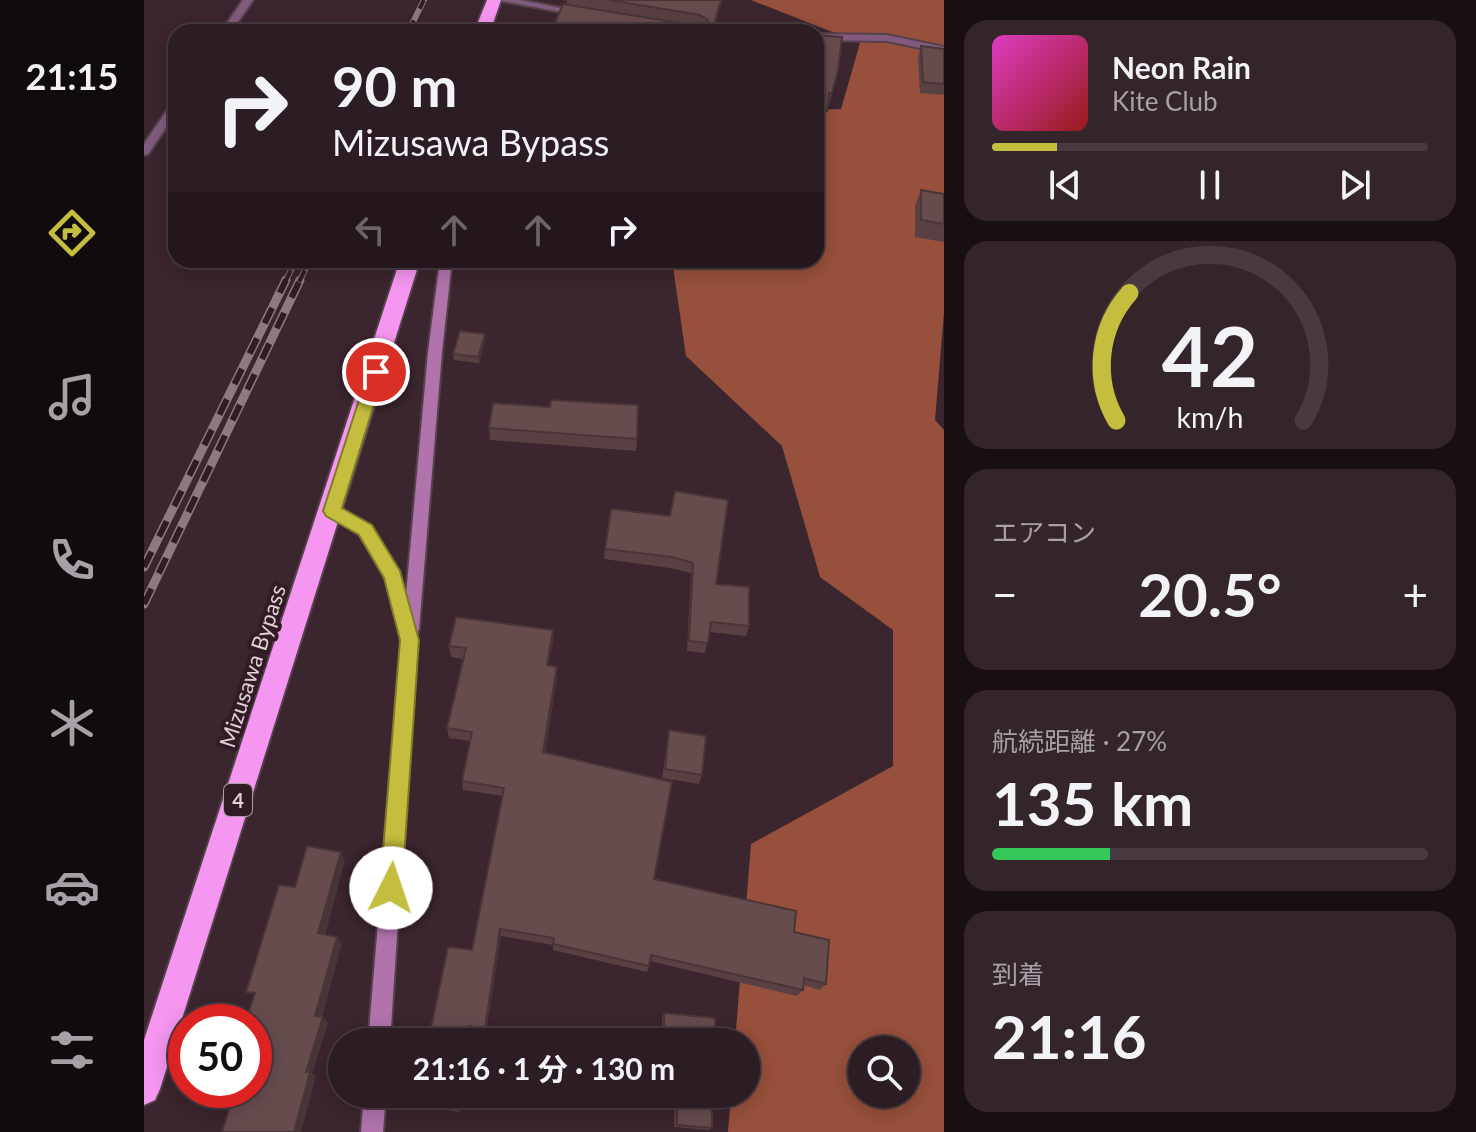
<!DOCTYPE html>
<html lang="ja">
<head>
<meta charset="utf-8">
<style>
  :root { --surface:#2c1c23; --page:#34252b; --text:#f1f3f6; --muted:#a6a1a6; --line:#483a41; --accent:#c4bd3e }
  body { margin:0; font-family:Lato,"Noto Sans JP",sans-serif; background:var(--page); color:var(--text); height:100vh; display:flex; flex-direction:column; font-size:30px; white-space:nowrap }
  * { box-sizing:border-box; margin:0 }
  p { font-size:26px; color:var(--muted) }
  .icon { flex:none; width:44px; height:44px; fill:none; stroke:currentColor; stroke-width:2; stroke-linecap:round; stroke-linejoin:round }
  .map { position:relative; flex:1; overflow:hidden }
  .sheet { display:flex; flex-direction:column; gap:20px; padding:20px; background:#180f13; width:532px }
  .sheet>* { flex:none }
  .hud { position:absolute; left:24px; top:24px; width:656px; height:244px; border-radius:24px; box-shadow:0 4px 20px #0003,0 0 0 2px var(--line); background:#2c1c23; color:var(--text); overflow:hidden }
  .tools { position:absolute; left:704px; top:1036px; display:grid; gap:16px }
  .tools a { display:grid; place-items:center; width:72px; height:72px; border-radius:50%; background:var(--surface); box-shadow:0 4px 20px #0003,0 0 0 2px var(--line); font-size:40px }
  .speed { position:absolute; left:24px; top:1004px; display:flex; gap:16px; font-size:40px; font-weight:700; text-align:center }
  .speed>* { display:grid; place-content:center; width:104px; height:104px; border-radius:50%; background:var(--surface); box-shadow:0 4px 20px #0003,0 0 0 2px var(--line); line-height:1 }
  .speed .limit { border:12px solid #d22; background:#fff; color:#111 }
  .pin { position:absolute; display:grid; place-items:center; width:68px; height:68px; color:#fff; margin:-34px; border:4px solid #fff; border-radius:50%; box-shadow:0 2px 8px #0007 }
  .me { position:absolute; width:88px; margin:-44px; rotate:4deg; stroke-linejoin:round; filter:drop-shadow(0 0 6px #0008) }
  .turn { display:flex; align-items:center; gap:28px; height:168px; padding:0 32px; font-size:36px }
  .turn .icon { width:104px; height:104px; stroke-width:2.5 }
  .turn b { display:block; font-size:56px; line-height:68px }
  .lanes { display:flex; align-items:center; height:76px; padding:0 32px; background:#0003; justify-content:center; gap:40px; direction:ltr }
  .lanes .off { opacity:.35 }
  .big { font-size:60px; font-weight:700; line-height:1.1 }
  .sheet .widget { flex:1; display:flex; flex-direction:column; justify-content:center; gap:12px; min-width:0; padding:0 28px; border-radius:24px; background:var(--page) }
  .sheet .dial { align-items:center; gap:0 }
  .dial svg { height:208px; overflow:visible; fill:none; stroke:var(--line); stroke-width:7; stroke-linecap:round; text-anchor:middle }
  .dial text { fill:var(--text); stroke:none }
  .song { display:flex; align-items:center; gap:24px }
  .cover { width:96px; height:96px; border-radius:12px; background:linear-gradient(135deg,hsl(310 70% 55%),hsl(0 70% 35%)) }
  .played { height:8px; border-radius:4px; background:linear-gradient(90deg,var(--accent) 15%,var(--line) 15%) }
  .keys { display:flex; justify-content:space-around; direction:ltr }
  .heat { display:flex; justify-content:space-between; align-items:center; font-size:44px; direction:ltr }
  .charge { height:12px; border-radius:6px; background:linear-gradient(90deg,#34c759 27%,var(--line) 0) }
  .trip { position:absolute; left:184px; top:1028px; width:432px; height:80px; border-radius:40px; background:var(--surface); box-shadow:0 4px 20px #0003,0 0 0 2px var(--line); font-weight:700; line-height:80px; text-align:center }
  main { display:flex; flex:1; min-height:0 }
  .dock { display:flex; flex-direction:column; width:144px; justify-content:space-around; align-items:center; background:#120b0e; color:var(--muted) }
  .dock .icon { width:56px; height:56px }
  .dock .on { color:var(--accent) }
  .dock b { font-size:36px; color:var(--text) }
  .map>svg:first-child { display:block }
  .forest { fill:#97503b; fill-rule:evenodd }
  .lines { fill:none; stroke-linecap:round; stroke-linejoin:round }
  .street-casing { stroke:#55414a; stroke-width:4 }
  .secondary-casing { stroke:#55414a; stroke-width:4 }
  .highway-casing { stroke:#55414a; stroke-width:4 }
  .street { fill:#815b7e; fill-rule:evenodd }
  .secondary { fill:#b073ac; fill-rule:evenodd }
  .highway { fill:#f596f0; fill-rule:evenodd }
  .rail-far1-casing { stroke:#8c7a82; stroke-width:6 }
  .rail-casing { stroke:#8c7a82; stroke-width:9 }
  .rail-far1 { stroke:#311c25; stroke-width:4; stroke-dasharray:13; stroke-linecap:butt }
  .rail { stroke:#311c25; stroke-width:6; stroke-dasharray:17; stroke-linecap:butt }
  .wall { fill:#594143 }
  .shaded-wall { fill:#483537 }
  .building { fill:#674c4e; stroke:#483537; stroke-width:2 }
  .route { fill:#c4bd3e; stroke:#7f7b28; stroke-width:2 }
  .labels { text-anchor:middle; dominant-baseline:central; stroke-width:8; stroke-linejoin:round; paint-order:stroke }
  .shield { fill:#311c25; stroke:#ac9ba2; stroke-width:2 }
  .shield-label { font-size:20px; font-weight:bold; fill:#e0d1d7 }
  .street-label { font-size:22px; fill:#e0d1d7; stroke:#311c25 }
</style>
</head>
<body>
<main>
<nav class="dock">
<b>21:15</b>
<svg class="icon on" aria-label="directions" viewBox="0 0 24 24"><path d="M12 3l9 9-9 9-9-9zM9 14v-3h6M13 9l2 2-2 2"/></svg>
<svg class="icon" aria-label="music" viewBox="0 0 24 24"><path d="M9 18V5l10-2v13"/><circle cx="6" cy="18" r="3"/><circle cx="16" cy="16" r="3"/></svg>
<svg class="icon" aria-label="phone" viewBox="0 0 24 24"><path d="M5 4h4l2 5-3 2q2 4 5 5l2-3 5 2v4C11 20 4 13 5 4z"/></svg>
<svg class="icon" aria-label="climate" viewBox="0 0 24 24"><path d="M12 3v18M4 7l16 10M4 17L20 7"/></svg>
<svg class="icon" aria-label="car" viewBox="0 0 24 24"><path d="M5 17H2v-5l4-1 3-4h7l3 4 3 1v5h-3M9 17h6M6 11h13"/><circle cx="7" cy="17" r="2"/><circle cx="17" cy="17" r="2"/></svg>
<svg class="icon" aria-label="filters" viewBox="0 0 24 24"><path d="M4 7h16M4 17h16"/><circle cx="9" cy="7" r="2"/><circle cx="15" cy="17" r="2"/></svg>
</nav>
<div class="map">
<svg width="800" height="1132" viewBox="0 0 800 1132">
  <rect width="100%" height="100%" fill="#3b252f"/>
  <path class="forest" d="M607,0H800V312L791,420L800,430V1132H584L587,1094H602V1042H591L607,844L749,766V630L676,577L638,446L542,356L528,260H672V110L697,109L716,43ZM718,1050H762V1094H718Z"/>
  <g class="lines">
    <defs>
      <path id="street" d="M99,0H109L87,32H77Z
        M353,0H376L443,13L438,16Z
        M672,34L743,35L800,47V53L743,41L672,40Z
        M32,102V113L4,154L0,155V144L28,103Z"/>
      <path id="secondary" d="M296,260H308L298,352L275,629L273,634L246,1042H224L258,640L241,577L215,534L183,515L180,511L188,505L227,526L255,571L262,595L284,352Z
        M220,1094H242L239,1132H217Z"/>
      <path id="highway" d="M343,0H357L346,32H330Z
        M256,260H276L16,1089L11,1100L0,1105V1040Z"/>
    </defs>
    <use href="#street" class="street-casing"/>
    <use href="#secondary" class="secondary-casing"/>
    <use href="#highway" class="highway-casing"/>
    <use href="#street" class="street"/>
    <use href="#secondary" class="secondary"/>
    <use href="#highway" class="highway"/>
    <defs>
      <path id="rail-far1" d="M264,32L280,0
        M141,282L152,260
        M155,282L166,260"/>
      <path id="rail" d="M0,567L142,280
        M0,604L156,280"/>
    </defs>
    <use href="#rail-far1" class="rail-far1-casing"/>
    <use href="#rail" class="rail-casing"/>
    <use href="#rail-far1" class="rail-far1"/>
    <use href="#rail" class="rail"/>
  </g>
  <path class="wall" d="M418,0H578L570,29L407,32L423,5V1Z
    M672,35L694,71L685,105H684L680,122L672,121Z
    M777,46L800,49V95L776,93L774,58Z
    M777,190L800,194V242L771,237V206Z
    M370,260H413L412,262Z
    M341,334V340L335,363L310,360L309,354Z
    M345,428L493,439L492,451L346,440Z
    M526,516L572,584L605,626L602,636L565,632L561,653L543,651L547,573L526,568L460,559L461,549Z
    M409,641L404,666L413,667V678L401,753L510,879L650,932L682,984L676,990L659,985V990L653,996L506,961L503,972L409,950V945L357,936L342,1033L326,1031L284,1042L328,950L359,796L319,790L318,781L326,741L305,738L303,728L319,659L307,657L305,646Z
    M525,730L558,775L555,784L518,778Z
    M520,1013L572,1042H518V1017Z
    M318,1094L316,1112L275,1107L272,1104Z
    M531,1094H568V1128L565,1130L530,1127Z"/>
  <path class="shaded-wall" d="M577,0H578L570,32H568Z
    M341,334V340L335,363L334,357Z
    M409,630V641L403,676V665Z
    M413,667V678L399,762V752Z
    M197,852L201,860L180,940L174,933Z
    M356,929L357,936L342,1033L341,1028Z
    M193,937L198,944L177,1021L171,1016Z
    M179,1017L184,1023L168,1074L172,1076L157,1132H150L162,1072Z
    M324,1026L326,1031L325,1042H322Z
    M316,1094H318L316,1112L314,1109Z"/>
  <path class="building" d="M465,0H577L569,29L592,32H407L419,4L536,23L561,24L564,20L556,15Z
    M672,35L698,37L694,71L688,93H685L683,111L672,109Z
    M777,46L800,49V84L779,82Z
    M777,190L800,194V224L777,220Z
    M316,331L341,334L334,357L309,354Z
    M407,400L494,405L493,439L345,428L349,403L406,407Z
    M531,491L584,500L572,584L605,587V626L567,622L564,643L545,641L549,563L528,557L461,549L467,509L526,516Z
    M312,617L409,630L403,665L413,667L399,752L528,782L510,879L652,911L650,932L685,940L682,984L660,978L659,990L507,955L505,966L409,944L410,938L356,929L341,1028L324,1026L322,1042H284L304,947L328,950L360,788L318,781L328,732L303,728L322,648L305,646Z
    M525,730L562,736L558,775L521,769Z
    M163,846L197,852L174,933L193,937L171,1016L179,1017L162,1072H166L150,1132H78L91,1090H110V1022H101L111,993L102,992L135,885L151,887Z
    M520,1013L571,1018L572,1042H520Z
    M274,1094H316L314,1109L272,1104Z
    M533,1094H568V1128L533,1125Z"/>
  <path class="route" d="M232,366L240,372L198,508L228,525L256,571L275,640L258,888L254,895L247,899L239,895L236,888L256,640L240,578L215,535L182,516L179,511L224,372Z"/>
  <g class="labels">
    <rect class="shield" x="80" y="784" width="28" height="32" rx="6"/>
    <g class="shield-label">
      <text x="94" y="800">4</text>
    </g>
    <g class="street-label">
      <text transform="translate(108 666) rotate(-72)">Mizusawa Bypass</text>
    </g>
  </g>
</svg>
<div class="tools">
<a><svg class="icon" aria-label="search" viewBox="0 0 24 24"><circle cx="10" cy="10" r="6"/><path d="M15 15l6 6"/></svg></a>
</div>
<div class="speed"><div class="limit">50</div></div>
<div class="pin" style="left:232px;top:372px;background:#d93025"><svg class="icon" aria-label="arrive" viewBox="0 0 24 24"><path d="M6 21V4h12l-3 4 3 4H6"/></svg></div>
<svg class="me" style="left:247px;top:888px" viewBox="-20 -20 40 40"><circle r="19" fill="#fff"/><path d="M0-13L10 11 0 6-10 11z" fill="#c4bd3e"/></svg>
<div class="trip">21:16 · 1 分 · 130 m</div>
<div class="hud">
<div class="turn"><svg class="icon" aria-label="right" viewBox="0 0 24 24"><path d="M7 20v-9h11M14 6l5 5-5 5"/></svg><div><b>90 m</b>Mizusawa Bypass</div></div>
<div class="lanes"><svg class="icon off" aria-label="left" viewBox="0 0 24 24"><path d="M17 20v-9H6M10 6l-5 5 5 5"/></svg><svg class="icon off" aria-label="ahead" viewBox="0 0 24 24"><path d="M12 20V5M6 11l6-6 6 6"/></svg><svg class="icon off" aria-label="ahead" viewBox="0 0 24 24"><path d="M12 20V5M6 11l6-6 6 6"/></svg><svg class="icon" aria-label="right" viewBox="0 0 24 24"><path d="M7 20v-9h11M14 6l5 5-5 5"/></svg></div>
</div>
</div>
<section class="sheet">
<div class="widget">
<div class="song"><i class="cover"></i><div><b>Neon Rain</b><p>Kite Club</p></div></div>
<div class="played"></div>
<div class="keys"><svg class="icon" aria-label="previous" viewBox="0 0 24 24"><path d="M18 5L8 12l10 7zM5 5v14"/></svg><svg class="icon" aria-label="pause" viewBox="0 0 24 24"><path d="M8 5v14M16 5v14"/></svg><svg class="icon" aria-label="next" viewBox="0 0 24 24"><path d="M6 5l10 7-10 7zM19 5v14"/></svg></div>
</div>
<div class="widget dial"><svg viewBox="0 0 100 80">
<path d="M14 69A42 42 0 1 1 86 69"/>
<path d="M14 69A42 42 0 0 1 19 20" stroke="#c4bd3e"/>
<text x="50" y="56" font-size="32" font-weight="700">42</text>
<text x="50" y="72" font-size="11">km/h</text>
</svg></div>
<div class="widget"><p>エアコン</p>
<div class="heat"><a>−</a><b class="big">20.5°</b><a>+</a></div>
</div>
<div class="widget"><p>航続距離 · 27%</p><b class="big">135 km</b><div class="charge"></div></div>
<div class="widget"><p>到着</p><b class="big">21:16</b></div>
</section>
</main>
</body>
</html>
